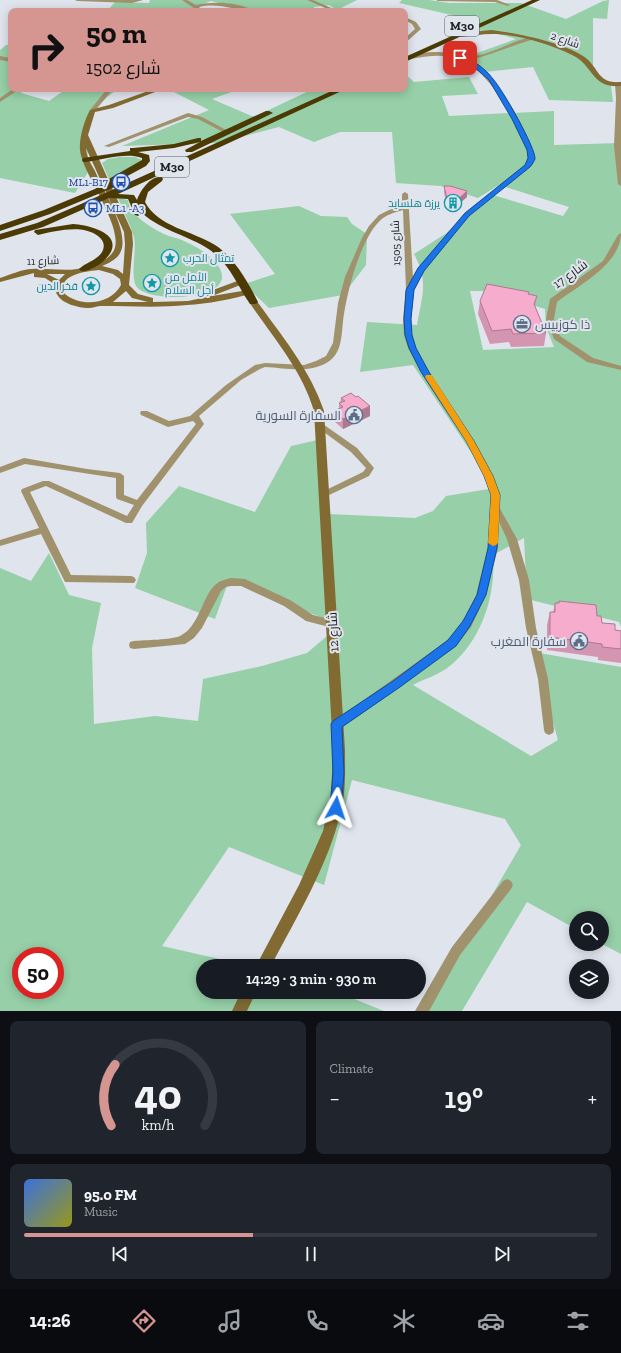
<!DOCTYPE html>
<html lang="en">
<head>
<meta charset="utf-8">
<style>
  :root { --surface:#171b24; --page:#20242c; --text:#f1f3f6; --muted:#9ea1a6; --line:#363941; --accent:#d59590 }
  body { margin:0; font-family:"Zilla Slab",Cairo,serif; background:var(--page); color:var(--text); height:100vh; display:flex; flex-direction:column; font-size:15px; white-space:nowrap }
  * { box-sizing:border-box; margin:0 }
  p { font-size:13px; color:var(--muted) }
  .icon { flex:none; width:22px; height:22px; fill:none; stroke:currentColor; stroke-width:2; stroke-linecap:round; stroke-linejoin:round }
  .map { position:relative; height:1011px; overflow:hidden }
  .drawer { display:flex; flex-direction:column; gap:10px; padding:10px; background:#0d0f14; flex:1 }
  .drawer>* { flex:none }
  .top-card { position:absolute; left:8px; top:8px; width:400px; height:84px; border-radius:8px; box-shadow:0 2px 10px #0003; background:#d59590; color:#111; overflow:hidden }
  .tools { position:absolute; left:569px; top:911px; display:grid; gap:8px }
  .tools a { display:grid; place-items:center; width:40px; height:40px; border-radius:50%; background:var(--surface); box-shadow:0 2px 10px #0003; font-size:20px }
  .speed { position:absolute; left:12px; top:947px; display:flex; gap:8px; font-size:20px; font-weight:700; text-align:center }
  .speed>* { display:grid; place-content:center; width:52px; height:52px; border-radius:50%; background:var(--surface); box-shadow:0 2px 10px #0003; line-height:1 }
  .speed .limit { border:6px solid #d22; background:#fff; color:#111 }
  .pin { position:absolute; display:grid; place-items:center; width:34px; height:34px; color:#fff; margin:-17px; border-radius:8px; box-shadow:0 2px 6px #0006 }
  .me { position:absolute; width:44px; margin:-22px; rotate:5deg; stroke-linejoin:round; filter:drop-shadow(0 0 3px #0008) }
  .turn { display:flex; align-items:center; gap:14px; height:84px; padding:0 12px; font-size:18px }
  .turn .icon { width:52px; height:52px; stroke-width:2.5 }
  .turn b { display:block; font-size:28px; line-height:34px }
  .big { font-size:30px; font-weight:600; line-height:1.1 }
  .drawer .card { flex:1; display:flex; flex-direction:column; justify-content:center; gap:6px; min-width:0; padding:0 14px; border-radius:8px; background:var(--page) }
  .drawer .dial { align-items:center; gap:0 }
  .dial svg { height:104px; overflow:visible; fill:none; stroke:var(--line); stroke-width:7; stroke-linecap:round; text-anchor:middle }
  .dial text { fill:var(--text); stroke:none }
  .song { display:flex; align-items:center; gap:12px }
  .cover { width:48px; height:48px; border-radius:6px; background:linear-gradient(135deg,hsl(220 70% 55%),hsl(60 70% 35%)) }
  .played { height:4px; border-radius:2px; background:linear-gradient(90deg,var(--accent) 40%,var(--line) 40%) }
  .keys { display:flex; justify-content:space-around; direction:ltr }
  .heat { display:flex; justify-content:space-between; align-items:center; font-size:22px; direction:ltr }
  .drawer .tiles { flex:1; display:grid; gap:10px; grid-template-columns:1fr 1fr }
  .card:last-child { grid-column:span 2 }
  .trip { position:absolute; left:196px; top:959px; width:230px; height:40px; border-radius:20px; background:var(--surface); box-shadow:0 2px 10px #0003; font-weight:600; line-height:40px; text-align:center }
  .dock { display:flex; height:64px; justify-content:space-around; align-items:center; background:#090b0e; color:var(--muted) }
  .dock .icon { width:28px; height:28px }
  .dock .current { color:var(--accent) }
  .dock b { font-size:18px; color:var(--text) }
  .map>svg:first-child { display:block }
  .green { fill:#96cfa8; fill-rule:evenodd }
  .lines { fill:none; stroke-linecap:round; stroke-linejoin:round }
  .street { fill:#a1926e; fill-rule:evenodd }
  .secondary { fill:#816b32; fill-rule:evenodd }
  .highway { fill:#4b3a03; fill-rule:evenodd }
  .wall { fill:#d495b0 }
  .shaded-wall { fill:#ac7990 }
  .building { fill:#f6adcd; stroke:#ac7990 }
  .route { fill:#1a73e8; stroke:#114b97 }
  .slow { fill:#f59e0b }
  .labels { text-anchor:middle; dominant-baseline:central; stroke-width:4; stroke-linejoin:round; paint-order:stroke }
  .far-street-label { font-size:11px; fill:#1f2124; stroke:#e0e4ed }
  .far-transit-label { font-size:11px; fill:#164399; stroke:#e0e4ed; text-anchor:end }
  .far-culture-label { font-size:11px; fill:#0d838f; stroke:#e0e4ed; text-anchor:end }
  .shield { fill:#e0e4ed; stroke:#595c60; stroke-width:1 }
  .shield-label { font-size:12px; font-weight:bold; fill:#1f2124 }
  .street-label { font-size:13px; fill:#1f2124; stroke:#e0e4ed }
  .service-label { font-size:13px; fill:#4e5e75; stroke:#e0e4ed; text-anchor:end }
</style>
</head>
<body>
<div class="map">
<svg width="621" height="1011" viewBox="0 0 621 1011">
  <rect width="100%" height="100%" fill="#e0e4ed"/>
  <path class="green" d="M150,0H357L337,10L329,5L314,7V11H250L211,1L197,6L204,11H107L115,2L149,3Z
    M402,0H429L449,3H521L566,19L603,1L609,0L607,19L593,18V66L596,73L611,85L613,102L549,100L533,67L484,72L463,58L516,39L493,32L465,29L476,25L456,16L399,3Z
    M6,45H11V89H25L21,93L49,101L66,89H118L106,98L95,110L87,129L88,172L75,193L0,178V50Z
    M405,74L414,82L469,77L478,94L442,96L449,116L554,111V145L620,143L621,140V627L619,622L527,599L524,538L493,555C496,595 482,639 451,665C441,674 424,679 413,685L531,756L558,740L533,652L621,667V954L602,944V918H576V929L527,902L462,1011H425L521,845L505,819L352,780L324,885L229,847L162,946L250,966H203V992H337L384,1011H0V568L31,581L49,553L69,595L101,603L92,648L94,724L155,716L198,721L203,679L262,666L307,653L327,636L330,621L229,580L215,619L135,588L147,553L146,523L179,486L255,512L291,446L322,439L329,514L415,518L433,511L446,496L495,488L413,365L360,372L367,322L417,325C422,296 429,282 414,254L445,234L493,195L563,216L569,207L499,185L478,198L441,186L396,183L392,132H340L314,142L279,127L217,143L122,146L209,110L168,89H240L212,99L254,117L313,89H405ZM470,291H487L545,309L546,327L554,347L483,350ZM21,956H55V990H21Z
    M120,157H135L142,160L132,168L109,179L102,163L108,159Z
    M118,198L128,200C129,215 152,228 164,234C170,237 178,238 184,241C194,245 203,251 210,257C258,300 148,306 136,286C130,274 137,251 134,237C130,224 123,211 118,198Z
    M299,206L321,216L347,217L352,224L367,234L366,265L343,295L269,308L244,284L275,274L230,214Z"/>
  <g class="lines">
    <path class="street" d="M75,0H143L132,3L77,1Z
      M182,0H187L196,5C213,1 239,2 254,11C235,11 219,2 199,7L202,10L198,11Z
      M307,0H313L338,11H332Z
      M436,0H497L510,5L508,6L495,2L438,1Z
      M405,17L416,22L421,29L405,43V38L415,29L412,24L405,20Z
      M529,37L532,39L531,40C510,46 491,55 470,60C496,71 528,131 535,158L530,166L469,215L424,271L414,290L411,319L412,335L416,348L429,372L474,441L493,476L499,495V507L517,539L529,580L536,628L548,679L554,730L553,733L549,735L545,733L544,730L538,679L526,628L519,580L507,539L499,522L498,548L486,595L471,627L456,646L341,728L337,730L333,728L332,725L333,722L448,640L463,622L476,595L488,548L491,495L485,476L466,441L421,372L408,348L404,335L403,319L406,290L403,210C396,212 389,214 383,218C362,234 348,288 344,314C341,330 344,352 328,362C309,374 287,368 265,367L260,369L241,380L199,416L204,424L142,506L132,523H126L46,486L30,492L71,575L131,576L134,577L136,580L134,583L65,582L41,534L0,546V540L39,528L21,491L22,489L43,481H49L127,516L134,505L117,499L116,497V478L25,464L0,473V467L24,458L87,469L120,473L124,476V495L137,500L196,424L193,421L168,427L141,415L140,413L141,411H147L169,421L190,416L226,385L255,365L265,363L304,365L316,361L326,356L333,343L338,303L345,277L362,238L369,226L379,215L389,210L402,206V194L405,192L408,194L413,278L419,269L465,213L526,164L529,158C522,128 488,67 457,58C442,54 426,56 411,59L408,57C416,52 439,51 448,53C454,54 461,57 466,57C488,56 508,43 529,37Z
      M0,56L11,58V62L0,60Z
      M618,82L621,84V186L618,184L614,146L616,98L615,84Z
      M13,89H20L0,102V98Z
      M107,89H113L94,112H90V110Z
      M188,113L202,117L230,132L225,133L198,119L188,117L109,147L104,146Z
      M621,233C621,264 579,285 557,302L554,319L560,336L593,358L621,366V370L587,362L554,339L546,319L550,299L603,261L618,235Z
      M320,422L357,448L374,468L369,476L325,497L322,496L321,494L322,492L363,472L366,468L351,452L317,427L316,425L317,423Z
      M231,578L245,579L290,600L313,615L337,621L338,624L337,627L333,628L306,621L284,606L241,586H231L226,587L221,591L202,628L194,638L185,644L134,649L130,648L129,645L130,642L134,641C144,640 172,640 180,636C201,626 202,592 219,582C222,580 227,579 231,578Z
      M507,879L511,881L513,885L511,889L460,955L429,1011H415L452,947L503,881Z"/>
    <path class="secondary" d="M491,30C516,33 562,42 583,56C600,67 596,84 621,82V86C590,88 595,66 572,55C551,44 516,34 492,34C482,34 471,36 461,37L458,35L461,33Z
      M154,89H163L113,108L95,112L88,135L132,232L133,244L129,285L138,294L153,298V302L188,301L207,297L204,295L205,293L240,280L244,282L243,284L212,296L248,290H251V294C231,299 208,304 187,305C159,308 130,306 101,306C97,306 93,308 89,308C77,308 52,302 56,285L45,278L34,277V273L0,282V278C10,275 22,269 32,269C51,268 71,273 89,266C97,263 108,260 113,252C127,230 82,174 80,150C79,138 84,121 90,110L109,105ZM86,148L124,232L125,244L123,274L118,270L102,266C109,263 118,259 121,251C129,231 103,190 95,171C91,164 86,156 86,148ZM99,270L113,274L120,279L121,285C111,304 82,308 65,294C55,275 87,271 99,270ZM47,274H65L59,280ZM126,291L132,298L148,302H113Z
      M250,300H256C281,335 310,369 324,411L345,750C345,770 346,791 341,811C328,866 297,916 271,966H256L299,885L323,831L331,796L333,750L314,411C302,370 273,337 249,302Z
      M241,992H256L247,1011H232Z"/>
    <path class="highway" d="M532,0H540L405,62V57Z
      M336,89H346L118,194L134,195L137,200C140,191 151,175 162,177L163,179L162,181L148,192L145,202C158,227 193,231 215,245C234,257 248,282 258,302L256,304H250C237,285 229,263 210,250C188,235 162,231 142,213L138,216L135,215L128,199L109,198L43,227L0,240V234L37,223L81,204Z
      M266,111H269L273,113L192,152H186L185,150L200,142L174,148L138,152L149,155L150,161L146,166L120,180L123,182L122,184L50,214L0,231V225L44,210L107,184L106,182L107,180L142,160V158C125,152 103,160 86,162H83L82,160L83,158L130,151V148H133L174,144L198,138H201V141Z
      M73,224C88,225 124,233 109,255C105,260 101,264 95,267C90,269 86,272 81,271L79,269C86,262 99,260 103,250C105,244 103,240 98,236C82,224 56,231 38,235L34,232L35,230Z"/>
  </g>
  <path class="wall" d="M444,186L467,191V197L453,209H447L444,192Z
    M529,292L528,294L537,296L535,306L546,333L544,346L511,347L509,342L490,344L478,314L480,301Z
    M356,397L370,406V416L343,429L334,421V411L339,409V403H340L341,398Z
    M559,601L597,616L602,623L615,630L621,631V663L598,660V657L547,650V625L550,612H553L555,603H558Z"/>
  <path class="shaded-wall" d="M467,191V197L453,209L454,203Z
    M370,406V416L343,429V419Z"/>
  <path class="building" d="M444,186H450L467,191L454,203H448Z
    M487,284L529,292L528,294L537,296L534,304L546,333L513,334L511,329L492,331L480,301Z
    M351,393L356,397L358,396L370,406L343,419L334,411L343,407L339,403L345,401L341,398Z
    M559,601L596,605L597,616H601L602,623L615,624V630L621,631V649L602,647V644L550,637V612H555V603H559Z"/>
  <path class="route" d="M460,56C473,60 485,68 493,79C502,89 536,148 535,159C534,161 532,165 530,167L469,216L424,271L414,290L411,319L412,335L416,348L429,372L474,441L493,476L500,495L497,548L486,595L470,626L456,646L400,687L342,727L344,773L341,808L340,811L336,813L331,811L330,808L333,773L331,724L333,721L393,681L448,640L463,621L477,595L488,548L491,495L484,476L466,441L421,372L409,348L405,335L404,319L406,290L418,268L465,213L525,165L528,158L527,150L512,119L489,80L473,66L459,59L458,58Z"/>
  <path class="slow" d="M426,375H432L433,377L474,441L493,476L500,495L498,543L496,545L493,546L488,543L491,495L484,476L466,441L425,377Z"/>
  <defs>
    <symbol id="bus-ring" viewBox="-11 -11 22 22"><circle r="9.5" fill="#e0e4ed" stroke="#1a4fb4" stroke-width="1.5"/><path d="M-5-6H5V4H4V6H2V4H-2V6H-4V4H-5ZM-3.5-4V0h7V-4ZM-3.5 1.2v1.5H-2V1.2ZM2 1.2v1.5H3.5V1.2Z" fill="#1a4fb4"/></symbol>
    <symbol id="building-ring" viewBox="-11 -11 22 22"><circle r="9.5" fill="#e0e4ed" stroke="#0f9aa8" stroke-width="1.5"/><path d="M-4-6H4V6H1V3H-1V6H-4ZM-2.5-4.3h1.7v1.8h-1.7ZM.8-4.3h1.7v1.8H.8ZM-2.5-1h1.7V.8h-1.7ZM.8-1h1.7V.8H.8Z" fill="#0f9aa8"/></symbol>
    <symbol id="sight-ring" viewBox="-11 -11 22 22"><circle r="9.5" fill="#e0e4ed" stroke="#0f9aa8" stroke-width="1.5"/><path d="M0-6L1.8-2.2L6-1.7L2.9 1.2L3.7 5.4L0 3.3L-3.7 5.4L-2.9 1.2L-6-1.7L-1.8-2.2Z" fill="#0f9aa8"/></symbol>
    <symbol id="office-ring" viewBox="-11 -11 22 22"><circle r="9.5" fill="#e0e4ed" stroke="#5c6f8a" stroke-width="1.5"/><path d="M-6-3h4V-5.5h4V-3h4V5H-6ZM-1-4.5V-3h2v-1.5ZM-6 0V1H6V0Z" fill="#5c6f8a"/></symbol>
    <symbol id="civic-ring" viewBox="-11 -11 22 22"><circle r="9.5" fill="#e0e4ed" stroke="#5c6f8a" stroke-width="1.5"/><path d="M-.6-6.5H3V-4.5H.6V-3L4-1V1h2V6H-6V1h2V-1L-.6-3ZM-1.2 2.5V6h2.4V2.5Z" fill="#5c6f8a"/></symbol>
  </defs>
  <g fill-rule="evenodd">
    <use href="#bus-ring" x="111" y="172" width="20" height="20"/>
    <use href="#building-ring" x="443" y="193" width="20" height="20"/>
    <use href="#bus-ring" x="83" y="198" width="20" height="20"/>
    <use href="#sight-ring" x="160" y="248" width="20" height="20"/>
    <use href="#sight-ring" x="142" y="273" width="20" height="20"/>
    <use href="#sight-ring" x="81" y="276" width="20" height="20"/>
    <use href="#office-ring" x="512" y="314" width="20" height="20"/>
    <use href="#civic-ring" x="344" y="405" width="20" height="20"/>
    <use href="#civic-ring" x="569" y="631" width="20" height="20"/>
  </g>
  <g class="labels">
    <g class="far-street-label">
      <text transform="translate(565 40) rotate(19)">شارع 2</text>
      <text transform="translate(396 243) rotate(-92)">شارع 1505</text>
      <text transform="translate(43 261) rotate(-2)">شارع 11</text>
    </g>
    <g class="far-transit-label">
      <text x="108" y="182">ML1-B17</text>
      <text x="106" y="208" text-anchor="start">ML1 -A3</text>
    </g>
    <g class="far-culture-label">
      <text x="440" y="203">يرزة هلسايد</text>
      <text x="183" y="258" text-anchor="start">تمثال الحرب</text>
      <text x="165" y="277" text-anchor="start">الأمل من<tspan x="165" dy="13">أجل السلام</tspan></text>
      <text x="78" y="286">فخر الدين</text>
    </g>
    <g class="shield">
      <rect x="445" y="16" width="34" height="20" rx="3"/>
      <rect x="155" y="157" width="34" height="20" rx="3"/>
    </g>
    <g class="shield-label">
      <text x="462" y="26">M30</text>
      <text x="172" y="167">M30</text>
    </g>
    <g class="street-label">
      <text transform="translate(570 274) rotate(-36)">شارع 17</text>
      <text transform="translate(333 632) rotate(-93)">شارع 12</text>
    </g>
    <g class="service-label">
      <text x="535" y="324" text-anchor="start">ذا كوزبيس</text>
      <text x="341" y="415">السفارة السورية</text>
      <text x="566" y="641">سفارة المغرب</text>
    </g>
  </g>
</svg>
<div class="tools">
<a><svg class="icon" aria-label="search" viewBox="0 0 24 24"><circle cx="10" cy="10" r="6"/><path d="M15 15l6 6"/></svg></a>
<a><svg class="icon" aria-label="layers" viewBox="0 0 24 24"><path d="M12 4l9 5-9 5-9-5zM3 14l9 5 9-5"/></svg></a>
</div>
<div class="speed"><div class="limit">50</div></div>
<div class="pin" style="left:460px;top:58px;background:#d93025"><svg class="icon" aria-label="arrive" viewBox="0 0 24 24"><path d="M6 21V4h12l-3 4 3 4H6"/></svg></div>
<svg class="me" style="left:336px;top:808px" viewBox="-20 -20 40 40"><path d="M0-17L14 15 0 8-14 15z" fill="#1a73e8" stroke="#fff" stroke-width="4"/></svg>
<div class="trip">14:29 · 3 min · 930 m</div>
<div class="top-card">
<div class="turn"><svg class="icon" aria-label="right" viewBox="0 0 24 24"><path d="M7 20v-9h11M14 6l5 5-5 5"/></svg><div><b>50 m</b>شارع 1502</div></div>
</div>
</div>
<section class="drawer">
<div class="tiles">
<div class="card dial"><svg viewBox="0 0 100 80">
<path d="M14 69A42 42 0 1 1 86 69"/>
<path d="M14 69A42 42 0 0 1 17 22" stroke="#d59590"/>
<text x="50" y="56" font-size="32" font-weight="700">40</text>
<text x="50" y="72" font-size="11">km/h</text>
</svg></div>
<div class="card"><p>Climate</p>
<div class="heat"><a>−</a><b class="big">19°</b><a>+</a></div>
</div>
<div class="card">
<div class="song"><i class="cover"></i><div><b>95.0 FM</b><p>Music</p></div></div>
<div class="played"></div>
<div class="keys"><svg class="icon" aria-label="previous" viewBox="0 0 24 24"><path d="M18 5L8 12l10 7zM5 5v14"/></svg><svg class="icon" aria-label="pause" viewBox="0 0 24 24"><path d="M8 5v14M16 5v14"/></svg><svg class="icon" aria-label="next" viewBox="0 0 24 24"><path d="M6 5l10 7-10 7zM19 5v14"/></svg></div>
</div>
</div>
</section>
<nav class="dock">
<b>14:26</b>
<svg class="icon current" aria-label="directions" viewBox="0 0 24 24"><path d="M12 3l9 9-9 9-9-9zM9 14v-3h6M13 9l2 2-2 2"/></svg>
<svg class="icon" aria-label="music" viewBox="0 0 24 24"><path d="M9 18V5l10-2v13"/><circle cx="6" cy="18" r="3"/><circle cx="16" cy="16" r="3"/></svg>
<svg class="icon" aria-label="phone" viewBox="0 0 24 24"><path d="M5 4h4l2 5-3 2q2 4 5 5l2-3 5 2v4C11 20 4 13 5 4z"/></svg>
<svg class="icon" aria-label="climate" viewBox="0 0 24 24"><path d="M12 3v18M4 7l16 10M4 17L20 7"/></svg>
<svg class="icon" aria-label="car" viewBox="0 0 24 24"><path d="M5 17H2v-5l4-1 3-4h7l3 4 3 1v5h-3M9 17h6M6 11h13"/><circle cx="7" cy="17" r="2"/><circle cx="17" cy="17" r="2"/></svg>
<svg class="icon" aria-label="filters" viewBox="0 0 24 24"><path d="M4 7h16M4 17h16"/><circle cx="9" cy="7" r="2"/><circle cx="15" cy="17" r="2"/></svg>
</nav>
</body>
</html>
